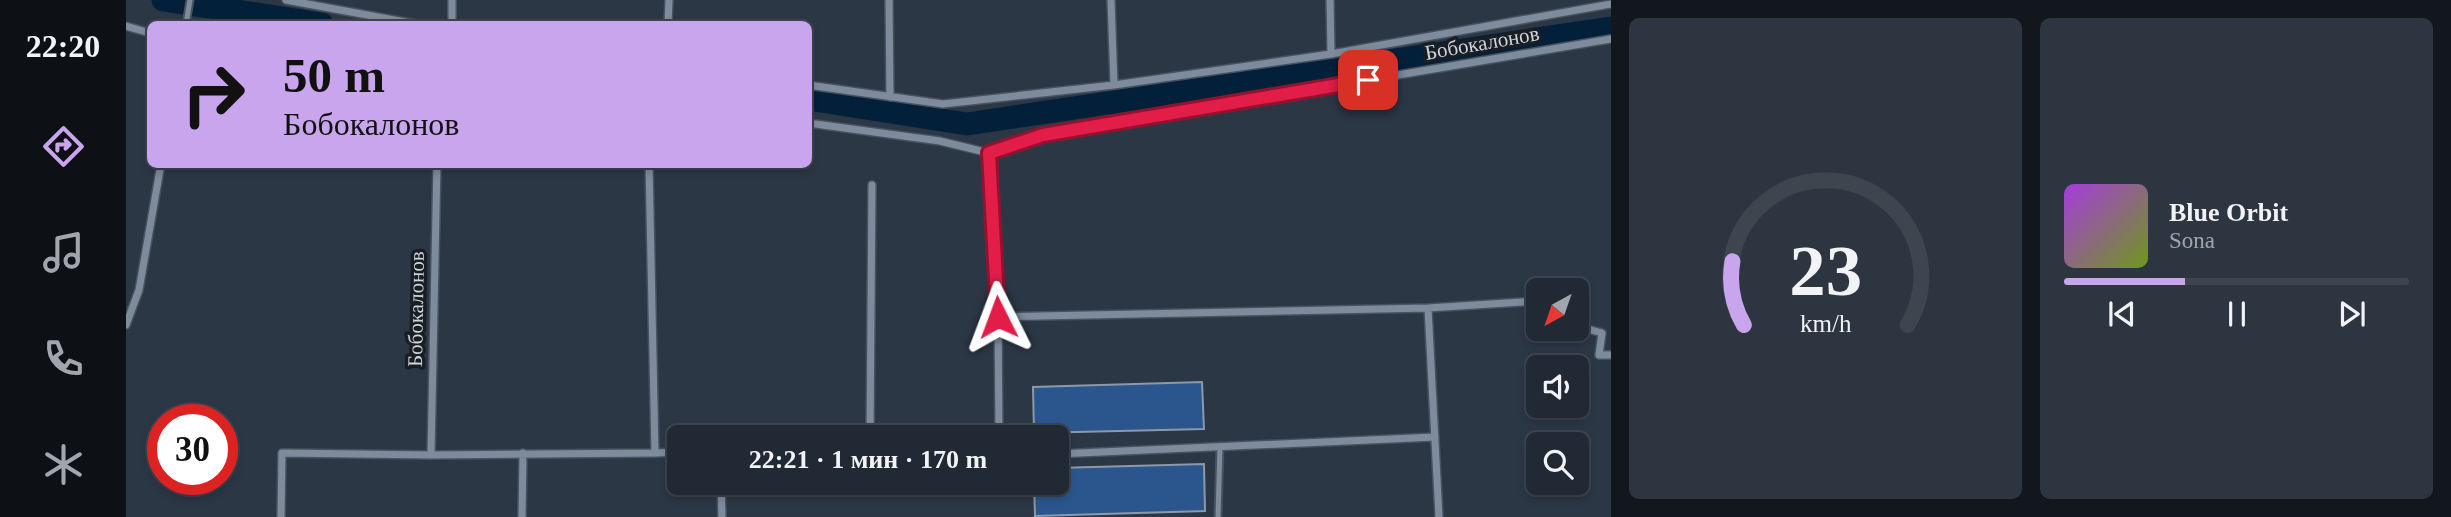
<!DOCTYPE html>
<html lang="ru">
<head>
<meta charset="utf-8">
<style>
  :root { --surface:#212934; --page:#2d3540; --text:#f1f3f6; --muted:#a2a6ac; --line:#3e454f; --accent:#c9a5ee }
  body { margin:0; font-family:"Times New Roman",serif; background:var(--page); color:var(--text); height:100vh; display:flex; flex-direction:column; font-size:26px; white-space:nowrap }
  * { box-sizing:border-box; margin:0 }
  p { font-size:23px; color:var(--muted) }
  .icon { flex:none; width:38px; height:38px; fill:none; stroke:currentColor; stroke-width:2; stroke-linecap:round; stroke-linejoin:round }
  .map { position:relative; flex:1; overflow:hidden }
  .drawer { display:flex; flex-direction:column; gap:18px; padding:18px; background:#12171d; width:840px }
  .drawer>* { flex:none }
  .hud { position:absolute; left:21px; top:21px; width:665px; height:147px; border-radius:10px; box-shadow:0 4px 10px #0003,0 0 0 2px var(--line); background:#c9a5ee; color:#111; overflow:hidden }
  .needle { width:46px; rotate:220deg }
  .buttons { position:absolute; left:1400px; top:278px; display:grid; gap:14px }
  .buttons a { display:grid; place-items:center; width:63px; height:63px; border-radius:10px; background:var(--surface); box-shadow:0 4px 10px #0003,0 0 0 2px var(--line); font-size:35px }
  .speed { position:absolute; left:21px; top:404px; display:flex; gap:14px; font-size:35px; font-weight:700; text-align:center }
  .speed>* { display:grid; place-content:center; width:91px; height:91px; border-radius:50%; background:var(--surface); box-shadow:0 4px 10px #0003,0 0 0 2px var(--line); line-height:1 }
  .speed .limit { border:10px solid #d22; background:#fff; color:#111 }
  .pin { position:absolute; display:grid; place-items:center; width:60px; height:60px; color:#fff; margin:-30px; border-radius:14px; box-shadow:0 4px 10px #0006 }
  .me { position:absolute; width:77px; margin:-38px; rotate:357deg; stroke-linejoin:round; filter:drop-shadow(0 0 5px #0008) }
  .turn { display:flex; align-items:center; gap:24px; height:147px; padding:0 21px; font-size:32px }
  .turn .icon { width:91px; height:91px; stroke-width:2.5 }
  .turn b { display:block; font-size:49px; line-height:60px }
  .drawer .card { flex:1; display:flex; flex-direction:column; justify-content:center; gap:10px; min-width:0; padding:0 24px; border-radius:10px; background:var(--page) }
  .drawer .dial { align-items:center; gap:0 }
  .dial svg { height:182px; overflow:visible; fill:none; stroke:var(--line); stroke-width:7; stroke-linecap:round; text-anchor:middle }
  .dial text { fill:var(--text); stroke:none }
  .song { display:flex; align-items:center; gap:21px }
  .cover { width:84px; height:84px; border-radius:10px; background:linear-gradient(135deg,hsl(280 70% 55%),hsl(80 70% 35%)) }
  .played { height:7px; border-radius:4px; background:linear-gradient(90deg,var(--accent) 35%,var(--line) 35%) }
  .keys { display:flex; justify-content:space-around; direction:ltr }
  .drawer .tiles { flex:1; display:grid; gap:18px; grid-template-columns:repeat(2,1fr) }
  .trip { position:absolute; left:541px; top:425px; width:402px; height:70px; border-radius:10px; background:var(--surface); box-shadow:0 4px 10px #0003,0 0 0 2px var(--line); font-weight:700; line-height:70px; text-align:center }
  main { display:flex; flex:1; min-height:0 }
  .tab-bar { display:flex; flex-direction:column; width:126px; justify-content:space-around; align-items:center; background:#0d1015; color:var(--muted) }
  .tab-bar .icon { width:49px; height:49px }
  .tab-bar .current { color:var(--accent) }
  .tab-bar b { font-size:32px; color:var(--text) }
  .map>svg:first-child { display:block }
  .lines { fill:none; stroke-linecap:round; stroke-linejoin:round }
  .canal { stroke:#02203a; stroke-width:23 }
  .building { fill:#2b568d; stroke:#8c99aa; stroke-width:2 }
  .lane-casing { stroke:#48525e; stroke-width:9 }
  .street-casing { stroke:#48525e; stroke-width:10 }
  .lane { stroke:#7e8b9c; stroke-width:5 }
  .street { stroke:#7e8b9c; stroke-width:7 }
  .route-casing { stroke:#92132f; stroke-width:18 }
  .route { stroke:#e11d48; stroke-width:12 }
  .labels { text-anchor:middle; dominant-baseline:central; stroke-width:7; stroke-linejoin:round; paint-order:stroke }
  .street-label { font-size:21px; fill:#ced5de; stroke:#191e25 }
</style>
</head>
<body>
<main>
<nav class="tab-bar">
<b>22:20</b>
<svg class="icon current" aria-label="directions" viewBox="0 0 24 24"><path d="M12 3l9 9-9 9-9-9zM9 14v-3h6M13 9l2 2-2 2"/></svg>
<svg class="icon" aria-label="music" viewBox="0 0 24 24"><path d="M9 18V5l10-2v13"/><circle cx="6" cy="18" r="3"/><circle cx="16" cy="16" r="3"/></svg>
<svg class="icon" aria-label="phone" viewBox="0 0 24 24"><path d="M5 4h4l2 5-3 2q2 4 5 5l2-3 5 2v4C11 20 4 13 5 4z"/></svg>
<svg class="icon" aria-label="climate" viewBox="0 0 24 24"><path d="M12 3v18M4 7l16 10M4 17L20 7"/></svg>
</nav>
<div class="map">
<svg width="1485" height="517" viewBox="0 0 1485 517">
  <rect width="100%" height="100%" fill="#2c3746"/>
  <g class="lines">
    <path class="canal" d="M37,0L196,24
      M682,99L841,124L1485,28"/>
  </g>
  <path class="building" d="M1076,382L1078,429L908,433L907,387Z
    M1078,464L1079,511L909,516L908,483H931V468Z"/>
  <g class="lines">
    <defs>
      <path id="lane" d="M60,24L64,0
        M1092,517L1094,446"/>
      <path id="street" d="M160,0L290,24
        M763,0L764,97
        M985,0L988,85
        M1204,0L1205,54
        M326,24V0
        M542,24L543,0
        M0,26L24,33
        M682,85L817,104L988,85L1205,54L1485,4
        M682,123L814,141L863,153L917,135L1485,39
        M863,153L872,317L1302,308
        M311,164L305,455L529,453
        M523,164L529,453L553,452
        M1451,298H1457L1458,328L1476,333L1473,355H1485
        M0,325L13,290L35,164
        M744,438L746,185
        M844,438L873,435L872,317
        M931,454L1309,437
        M595,483L596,517
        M155,517L156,453L305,455
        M396,517L397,453
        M1313,517L1302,308L1412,301"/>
    </defs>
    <use href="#lane" class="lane-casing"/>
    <use href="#street" class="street-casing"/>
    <use href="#lane" class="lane"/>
    <use href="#street" class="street"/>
  </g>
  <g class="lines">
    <defs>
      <path id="route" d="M872,317L863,153L917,135L1242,80"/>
    </defs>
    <use href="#route" class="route-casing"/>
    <use href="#route" class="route"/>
  </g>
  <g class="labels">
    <g class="street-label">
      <text transform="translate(1356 43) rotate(-10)">Бобокалонов</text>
      <text transform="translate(290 309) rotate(-89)">Бобокалонов</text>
    </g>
  </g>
</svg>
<div class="buttons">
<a><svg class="needle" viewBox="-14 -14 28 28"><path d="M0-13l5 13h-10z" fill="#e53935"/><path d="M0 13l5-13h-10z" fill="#a2a6ac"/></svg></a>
<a><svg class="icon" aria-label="sound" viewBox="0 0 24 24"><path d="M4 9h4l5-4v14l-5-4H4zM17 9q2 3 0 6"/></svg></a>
<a><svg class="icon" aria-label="search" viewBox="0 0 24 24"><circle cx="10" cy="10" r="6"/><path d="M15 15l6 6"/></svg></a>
</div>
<div class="speed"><div class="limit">30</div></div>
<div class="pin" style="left:1242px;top:80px;background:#d93025"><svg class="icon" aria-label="arrive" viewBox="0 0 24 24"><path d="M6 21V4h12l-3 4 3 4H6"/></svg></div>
<svg class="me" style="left:872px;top:317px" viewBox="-20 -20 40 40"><path d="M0-17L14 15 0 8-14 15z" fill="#e11d48" stroke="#fff" stroke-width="4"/></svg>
<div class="trip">22:21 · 1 мин · 170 m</div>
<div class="hud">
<div class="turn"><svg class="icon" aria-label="right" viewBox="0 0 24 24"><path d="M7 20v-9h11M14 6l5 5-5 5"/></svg><div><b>50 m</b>Бобокалонов</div></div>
</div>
</div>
<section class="drawer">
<div class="tiles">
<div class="card dial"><svg viewBox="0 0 100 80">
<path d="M14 69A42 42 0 1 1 86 69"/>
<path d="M14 69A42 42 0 0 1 9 41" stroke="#c9a5ee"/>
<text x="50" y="56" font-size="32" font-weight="700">23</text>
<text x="50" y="72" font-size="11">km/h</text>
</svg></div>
<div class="card">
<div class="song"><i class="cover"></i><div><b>Blue Orbit</b><p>Sona</p></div></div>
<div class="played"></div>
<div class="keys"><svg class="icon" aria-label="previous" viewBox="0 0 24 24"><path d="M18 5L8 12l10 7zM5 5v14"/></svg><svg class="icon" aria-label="pause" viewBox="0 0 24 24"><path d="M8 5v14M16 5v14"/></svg><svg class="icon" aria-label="next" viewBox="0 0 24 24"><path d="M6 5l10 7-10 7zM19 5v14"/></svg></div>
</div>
</div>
</section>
</main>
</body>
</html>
